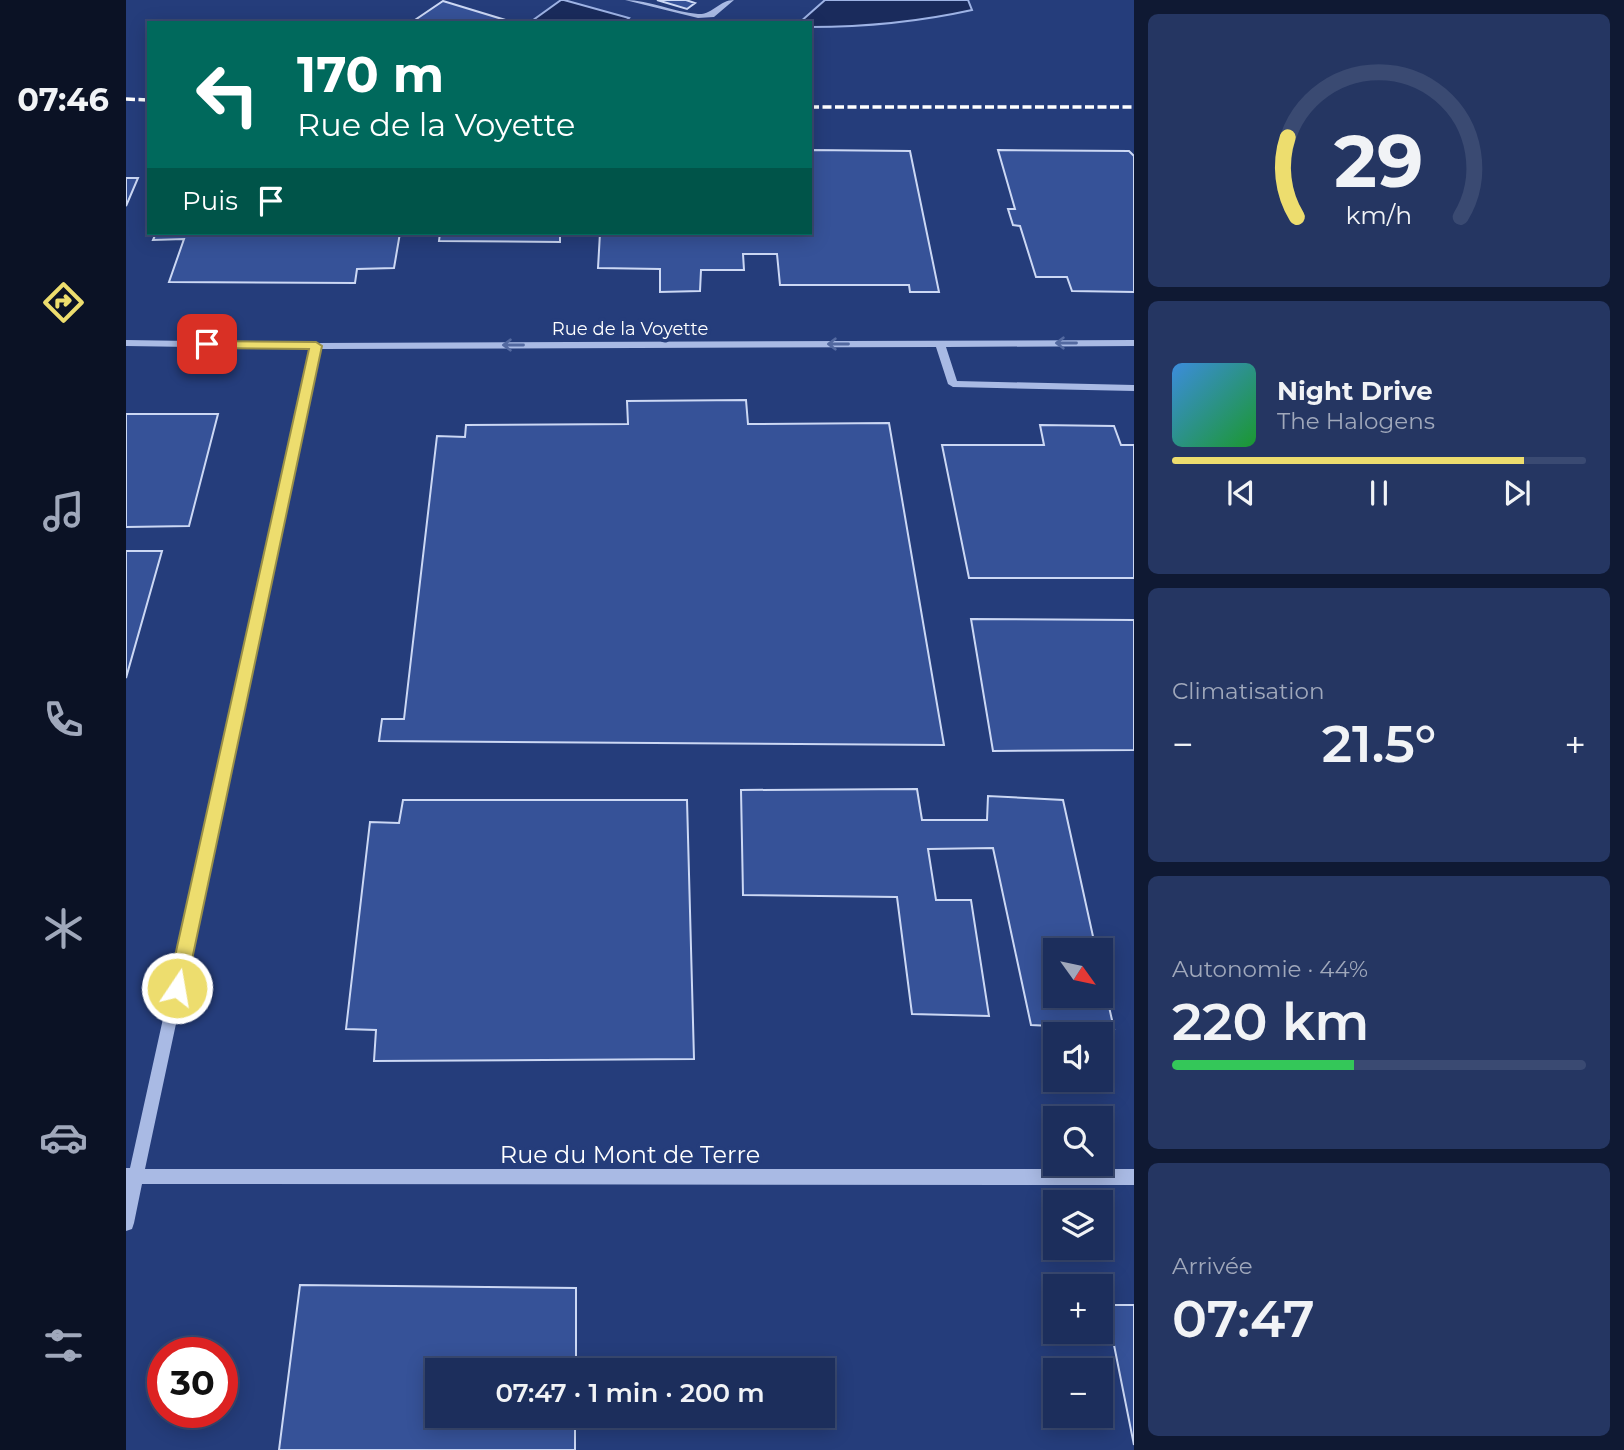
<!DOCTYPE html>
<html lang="fr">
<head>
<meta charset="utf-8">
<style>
  :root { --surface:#1c2e5c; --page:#253662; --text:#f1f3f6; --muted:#a0a8bb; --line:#3a4a72; --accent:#eddd6e }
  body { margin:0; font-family:Montserrat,sans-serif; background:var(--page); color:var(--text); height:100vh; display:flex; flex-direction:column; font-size:26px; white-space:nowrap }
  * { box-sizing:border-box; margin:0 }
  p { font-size:23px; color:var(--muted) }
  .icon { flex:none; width:38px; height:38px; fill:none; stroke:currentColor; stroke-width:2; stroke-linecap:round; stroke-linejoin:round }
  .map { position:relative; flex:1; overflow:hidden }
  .sheet { display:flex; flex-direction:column; gap:14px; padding:14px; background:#0f1933; width:490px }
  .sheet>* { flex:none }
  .top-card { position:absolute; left:21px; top:21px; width:665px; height:214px; border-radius:0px; box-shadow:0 4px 18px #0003,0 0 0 2px var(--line); background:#00695c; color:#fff; overflow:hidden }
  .needle { width:46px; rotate:123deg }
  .controls { position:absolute; left:917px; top:938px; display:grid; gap:14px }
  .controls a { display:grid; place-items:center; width:70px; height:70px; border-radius:0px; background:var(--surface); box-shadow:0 4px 18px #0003,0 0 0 2px var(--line); font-size:35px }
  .speed { position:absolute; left:21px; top:1337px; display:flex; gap:14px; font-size:35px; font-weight:700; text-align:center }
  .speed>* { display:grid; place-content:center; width:91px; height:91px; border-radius:50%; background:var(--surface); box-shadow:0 4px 18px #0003,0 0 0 2px var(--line); line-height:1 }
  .speed .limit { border:10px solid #d22; background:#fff; color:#111 }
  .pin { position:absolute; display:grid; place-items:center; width:60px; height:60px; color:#fff; margin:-30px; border-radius:14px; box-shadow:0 4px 10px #0006 }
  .me { position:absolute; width:77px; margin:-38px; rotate:12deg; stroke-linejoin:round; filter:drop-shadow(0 0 5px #0008) }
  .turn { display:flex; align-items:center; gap:24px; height:147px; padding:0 35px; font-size:32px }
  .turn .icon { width:91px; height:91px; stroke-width:2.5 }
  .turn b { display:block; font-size:49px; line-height:60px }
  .then { display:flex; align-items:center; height:66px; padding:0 35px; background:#0003; gap:14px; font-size:26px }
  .big { font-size:52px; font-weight:600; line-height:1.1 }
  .sheet .widget { flex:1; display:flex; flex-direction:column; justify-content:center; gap:10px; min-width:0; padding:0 24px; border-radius:10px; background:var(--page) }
  .sheet .dial { align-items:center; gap:0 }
  .dial svg { height:182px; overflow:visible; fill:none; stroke:var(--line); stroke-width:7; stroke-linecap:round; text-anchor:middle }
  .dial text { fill:var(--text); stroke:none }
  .song { display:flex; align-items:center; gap:21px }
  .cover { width:84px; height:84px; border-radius:10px; background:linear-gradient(135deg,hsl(210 70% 55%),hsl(130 70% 35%)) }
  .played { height:7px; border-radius:4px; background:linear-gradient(90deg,var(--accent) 85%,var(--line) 85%) }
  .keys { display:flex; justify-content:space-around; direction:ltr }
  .heat { display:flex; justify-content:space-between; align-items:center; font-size:38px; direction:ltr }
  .charge { height:10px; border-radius:5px; background:linear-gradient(90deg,#34c759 44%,var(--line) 0) }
  .trip { position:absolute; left:299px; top:1358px; width:410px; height:70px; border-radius:0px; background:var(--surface); box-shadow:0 4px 18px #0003,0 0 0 2px var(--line); font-weight:600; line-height:70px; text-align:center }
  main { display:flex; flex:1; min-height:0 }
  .dock { display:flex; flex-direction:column; width:126px; justify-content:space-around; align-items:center; background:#0b1225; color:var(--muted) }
  .dock .icon { width:49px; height:49px }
  .dock .current { color:var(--accent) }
  .dock b { font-size:32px; color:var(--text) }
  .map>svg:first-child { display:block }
  .water { fill:#1a2b5c; stroke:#9eb3e5; stroke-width:2 }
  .building { fill:#365298; stroke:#ccd8f4; stroke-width:2 }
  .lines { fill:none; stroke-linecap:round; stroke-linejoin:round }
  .minor { fill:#a9bae4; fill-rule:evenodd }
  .rail { stroke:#fff; stroke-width:3.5; stroke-dasharray:9 3.5; stroke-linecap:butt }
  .oneway { stroke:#5369a0 }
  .route { fill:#eddd6e; stroke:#9a9048; stroke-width:2 }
  .labels { text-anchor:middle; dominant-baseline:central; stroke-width:7; stroke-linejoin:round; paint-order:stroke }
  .far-street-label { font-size:18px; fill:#fff; stroke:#253d7b }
  .near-street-label { font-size:24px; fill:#fff; stroke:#253d7b }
</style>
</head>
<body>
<main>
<nav class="dock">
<b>07:46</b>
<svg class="icon current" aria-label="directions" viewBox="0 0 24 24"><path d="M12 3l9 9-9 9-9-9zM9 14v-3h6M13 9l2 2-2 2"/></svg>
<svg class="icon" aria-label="music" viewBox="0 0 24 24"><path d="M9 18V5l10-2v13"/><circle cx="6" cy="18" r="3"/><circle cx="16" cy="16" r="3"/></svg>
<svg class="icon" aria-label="phone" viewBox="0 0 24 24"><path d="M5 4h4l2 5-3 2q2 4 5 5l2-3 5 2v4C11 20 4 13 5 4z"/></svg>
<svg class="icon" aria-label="climate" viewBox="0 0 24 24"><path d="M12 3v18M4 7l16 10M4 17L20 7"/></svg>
<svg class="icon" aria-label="car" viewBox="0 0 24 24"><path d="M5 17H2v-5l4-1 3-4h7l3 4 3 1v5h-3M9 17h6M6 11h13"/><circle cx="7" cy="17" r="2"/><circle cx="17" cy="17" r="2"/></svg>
<svg class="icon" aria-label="filters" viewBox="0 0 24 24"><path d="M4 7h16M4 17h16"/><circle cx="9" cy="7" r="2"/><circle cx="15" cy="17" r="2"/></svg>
</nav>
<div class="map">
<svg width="1008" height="1450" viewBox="0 0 1008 1450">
  <rect width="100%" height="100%" fill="#253d7b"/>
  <path class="water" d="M435,0H438L503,18L498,23H403Z
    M699,0H842L846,10C792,22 740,27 684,27V23H673Z"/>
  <path class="building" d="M531,0H560L569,3L561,9Z
    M317,1L386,22H286Z
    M684,150L784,151L813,292H784L783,285H654L651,254H617L618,270H575L574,291L534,292V269L472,268L474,233H684Z
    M872,150L1003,151L1008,156V292L946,291L941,277H910L894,226L887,225L882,209H889Z
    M0,178H12L0,206Z
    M30,233H274L268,268L231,269L229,283L43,282L58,239L27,240Z
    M314,233H434V242L313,241Z
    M620,400L622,424L763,423L818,745L253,741L256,719H278L311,436L339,437L340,425L502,424L501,401Z
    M0,414H92L63,526L0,527Z
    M914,425L988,426L995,445H1008V578H843L816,445H918Z
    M0,551H36L0,678Z
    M845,619L1008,620V750L867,751Z
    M791,789L796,820H861L862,796L937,800L970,950H929V996H975V971L988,1029L905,1025L867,848L802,849L810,900H845L863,1016L786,1014L771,897L617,895L615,790Z
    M277,800H561L568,1059L248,1061L250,1030L220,1029L244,822L273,823Z
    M174,1285L450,1288V1370H312V1416H449V1450H153Z
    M980,1305H1008V1445Z"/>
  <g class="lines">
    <path class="minor" d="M499,0C524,0 547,12 572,14C587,15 593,0 608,0L588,17L572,18Z
      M0,340L190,343L1008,340V346L820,347L831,381L1008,385V391L827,387L822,384L810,347L194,349L19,1169H1008V1185L16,1184L8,1223L6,1229L0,1231V1168H4L185,349L0,346Z"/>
    <path class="rail" d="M0,99L23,100
      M684,107H1008"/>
  </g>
  <defs><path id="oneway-shaft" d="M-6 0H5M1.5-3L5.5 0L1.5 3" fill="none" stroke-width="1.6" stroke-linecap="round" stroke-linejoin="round" transform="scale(1.75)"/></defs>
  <g class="oneway">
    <use href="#oneway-shaft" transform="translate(940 343) rotate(180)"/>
    <use href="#oneway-shaft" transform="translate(712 344) rotate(180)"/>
    <use href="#oneway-shaft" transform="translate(387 345) rotate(180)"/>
  </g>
  <path class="route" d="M77,341L190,342L196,346L60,988L57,994L51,996L44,994L42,988L183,349L81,348L77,347Z"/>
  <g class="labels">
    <g class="far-street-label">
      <text x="504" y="329">Rue de la Voyette</text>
    </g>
    <g class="near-street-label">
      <text x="504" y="1154">Rue du Mont de Terre</text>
    </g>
  </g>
</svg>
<div class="controls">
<a><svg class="needle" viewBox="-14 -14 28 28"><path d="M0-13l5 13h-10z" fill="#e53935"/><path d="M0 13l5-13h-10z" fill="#a0a8bb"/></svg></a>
<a><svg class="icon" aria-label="sound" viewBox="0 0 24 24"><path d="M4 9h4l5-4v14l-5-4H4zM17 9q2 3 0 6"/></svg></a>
<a><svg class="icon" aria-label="search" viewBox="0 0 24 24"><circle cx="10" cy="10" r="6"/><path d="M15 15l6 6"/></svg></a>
<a><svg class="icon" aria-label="layers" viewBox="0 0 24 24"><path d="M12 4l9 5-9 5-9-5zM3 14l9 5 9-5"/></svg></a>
<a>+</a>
<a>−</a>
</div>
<div class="speed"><div class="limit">30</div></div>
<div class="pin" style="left:81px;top:344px;background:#d93025"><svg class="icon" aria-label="arrive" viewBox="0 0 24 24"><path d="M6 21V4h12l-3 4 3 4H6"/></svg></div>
<svg class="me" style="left:51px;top:988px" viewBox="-20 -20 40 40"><circle r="17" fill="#eddd6e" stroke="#fff" stroke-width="3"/><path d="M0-11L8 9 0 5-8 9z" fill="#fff"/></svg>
<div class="trip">07:47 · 1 min · 200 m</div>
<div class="top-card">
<div class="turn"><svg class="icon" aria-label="left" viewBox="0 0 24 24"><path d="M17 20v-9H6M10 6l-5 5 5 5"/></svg><div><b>170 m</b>Rue de la Voyette</div></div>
<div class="then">Puis<svg class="icon" aria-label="arrive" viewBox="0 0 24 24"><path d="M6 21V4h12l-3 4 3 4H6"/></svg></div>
</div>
</div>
<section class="sheet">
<div class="widget dial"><svg viewBox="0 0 100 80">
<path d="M14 69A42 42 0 1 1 86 69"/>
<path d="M14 69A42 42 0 0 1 10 34" stroke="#eddd6e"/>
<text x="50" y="56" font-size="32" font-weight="700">29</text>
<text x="50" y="72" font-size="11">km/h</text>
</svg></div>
<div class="widget">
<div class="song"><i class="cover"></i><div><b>Night Drive</b><p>The Halogens</p></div></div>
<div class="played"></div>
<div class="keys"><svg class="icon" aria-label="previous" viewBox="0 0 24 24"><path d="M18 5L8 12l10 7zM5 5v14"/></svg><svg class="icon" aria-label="pause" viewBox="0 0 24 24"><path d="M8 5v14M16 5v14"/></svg><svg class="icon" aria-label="next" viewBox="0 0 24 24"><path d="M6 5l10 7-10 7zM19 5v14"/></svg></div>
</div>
<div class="widget"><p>Climatisation</p>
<div class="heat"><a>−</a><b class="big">21.5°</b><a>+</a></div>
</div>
<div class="widget"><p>Autonomie · 44%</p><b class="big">220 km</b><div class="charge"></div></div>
<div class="widget"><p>Arrivée</p><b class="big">07:47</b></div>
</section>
</main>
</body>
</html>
